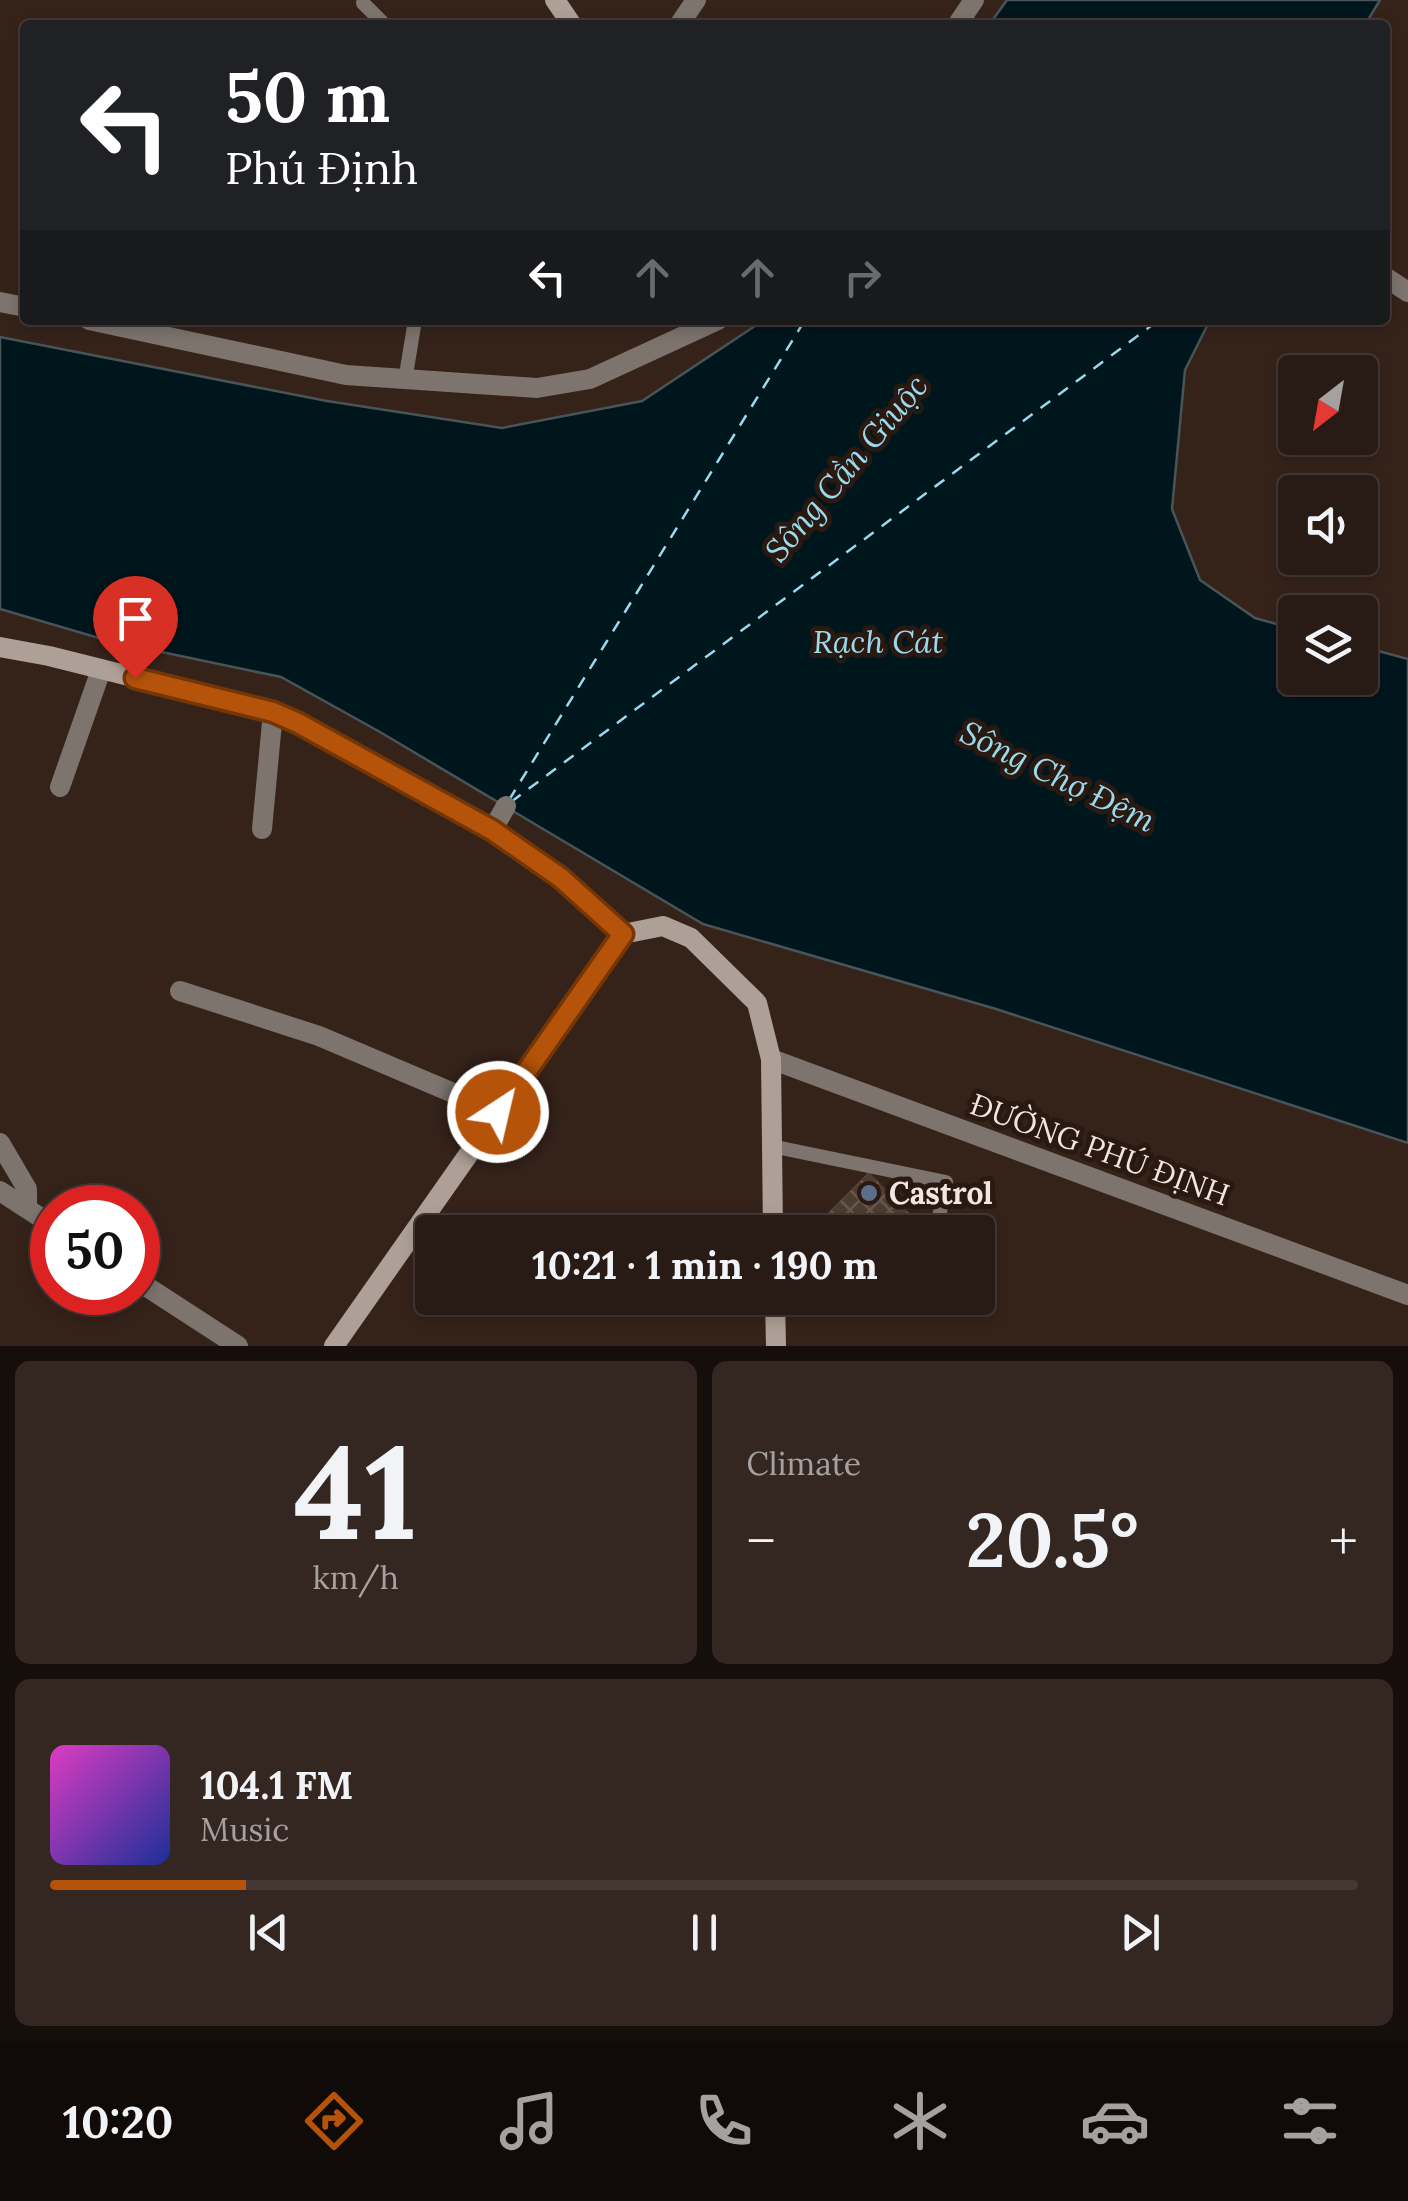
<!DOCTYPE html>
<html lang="en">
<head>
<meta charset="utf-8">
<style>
  :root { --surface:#281a14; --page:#342722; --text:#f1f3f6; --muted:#a5a1a0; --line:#443834; --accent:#b45309 }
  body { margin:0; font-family:Lora,serif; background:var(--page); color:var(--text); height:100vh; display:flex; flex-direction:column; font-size:38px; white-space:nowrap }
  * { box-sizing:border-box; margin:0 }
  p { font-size:32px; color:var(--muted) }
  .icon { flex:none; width:55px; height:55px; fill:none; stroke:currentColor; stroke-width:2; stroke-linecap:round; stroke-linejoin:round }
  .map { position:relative; height:1346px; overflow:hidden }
  .panel { display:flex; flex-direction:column; gap:15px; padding:15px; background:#160e0b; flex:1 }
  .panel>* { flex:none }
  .hud { position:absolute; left:20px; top:20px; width:1370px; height:305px; border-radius:10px; box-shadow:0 5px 15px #0003,0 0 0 2px var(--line); background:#202124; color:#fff; overflow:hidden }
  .needle { width:65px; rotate:211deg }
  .fabs { position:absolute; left:1278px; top:355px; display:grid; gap:20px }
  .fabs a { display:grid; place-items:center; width:100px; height:100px; border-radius:10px; background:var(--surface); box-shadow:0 5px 15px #0003,0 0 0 2px var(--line); font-size:50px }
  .speed { position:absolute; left:30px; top:1185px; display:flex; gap:20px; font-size:50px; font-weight:700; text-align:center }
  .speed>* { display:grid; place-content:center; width:130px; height:130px; border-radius:50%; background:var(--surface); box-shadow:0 5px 15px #0003,0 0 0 2px var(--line); line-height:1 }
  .speed .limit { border:15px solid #d22; background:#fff; color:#111 }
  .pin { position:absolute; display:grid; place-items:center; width:85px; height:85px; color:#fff; margin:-102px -42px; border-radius:50% 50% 50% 0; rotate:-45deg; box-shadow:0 0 10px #0007 }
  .pin .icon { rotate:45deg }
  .me { position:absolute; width:110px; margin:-55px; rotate:35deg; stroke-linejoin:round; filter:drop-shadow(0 0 8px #0008) }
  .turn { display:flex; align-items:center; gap:35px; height:210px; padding:0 40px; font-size:45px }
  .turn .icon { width:130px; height:130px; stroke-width:2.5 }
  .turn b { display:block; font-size:70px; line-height:85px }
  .lanes { display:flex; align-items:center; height:95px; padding:0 40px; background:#0003; justify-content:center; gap:50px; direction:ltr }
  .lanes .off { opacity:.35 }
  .big { font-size:75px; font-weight:700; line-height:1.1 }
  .panel .widget { flex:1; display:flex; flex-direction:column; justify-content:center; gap:15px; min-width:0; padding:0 35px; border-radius:15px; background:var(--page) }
  .panel .dial { align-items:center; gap:0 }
  .dial b { font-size:130px; line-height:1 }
  .song { display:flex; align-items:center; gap:30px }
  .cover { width:120px; height:120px; border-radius:15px; background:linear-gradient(135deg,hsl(310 70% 55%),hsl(230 70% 35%)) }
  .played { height:10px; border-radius:5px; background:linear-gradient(90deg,var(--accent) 15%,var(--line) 15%) }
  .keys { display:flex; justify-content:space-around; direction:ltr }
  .heat { display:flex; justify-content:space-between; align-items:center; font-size:55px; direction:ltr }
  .panel .tiles { flex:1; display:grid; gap:15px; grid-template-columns:1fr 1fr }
  .widget:last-child { grid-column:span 2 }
  .trip { position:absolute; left:415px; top:1215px; width:580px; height:100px; border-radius:10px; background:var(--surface); box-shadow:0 5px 15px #0003,0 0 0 2px var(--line); font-weight:700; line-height:100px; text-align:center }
  .tab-bar { display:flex; height:160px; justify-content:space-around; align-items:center; background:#100a08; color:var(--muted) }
  .tab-bar .icon { width:70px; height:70px }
  .tab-bar .active { color:var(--accent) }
  .tab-bar b { font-size:45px; color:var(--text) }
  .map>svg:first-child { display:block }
  .water { fill:#00161d; stroke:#495458; stroke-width:2.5 }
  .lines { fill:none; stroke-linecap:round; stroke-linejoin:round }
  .ferry { stroke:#99daef; stroke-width:2.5; stroke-dasharray:12 10; stroke-linecap:butt }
  .building { fill:url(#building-cross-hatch) }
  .lane { stroke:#7d746e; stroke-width:14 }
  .street { stroke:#7d746e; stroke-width:20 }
  .secondary { stroke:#aea096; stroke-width:20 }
  .route-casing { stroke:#753606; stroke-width:25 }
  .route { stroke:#b45309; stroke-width:18 }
  .service-dot { fill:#5c6f8a; stroke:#2a1911; stroke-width:4 }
  .labels { text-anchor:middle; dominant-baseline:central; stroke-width:10; stroke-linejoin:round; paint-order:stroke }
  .street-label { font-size:30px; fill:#f2e6e0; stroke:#2a1911 }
  .poi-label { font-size:30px; font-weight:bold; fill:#f2e6e0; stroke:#2a1911; text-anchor:start }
  .water-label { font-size:32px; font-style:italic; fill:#99daef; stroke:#2a1911 }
</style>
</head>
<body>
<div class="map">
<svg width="1408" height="1346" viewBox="0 0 1408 1346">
  <defs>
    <pattern id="building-cross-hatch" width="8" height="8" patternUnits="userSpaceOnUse" patternTransform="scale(2.5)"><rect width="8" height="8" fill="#4d3c30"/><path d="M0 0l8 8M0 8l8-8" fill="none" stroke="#67584e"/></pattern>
  </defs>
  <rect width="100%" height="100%" fill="#35231a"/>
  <path class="water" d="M1007,0H1380L1365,25H989Z
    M764,320H1210L1185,370L1172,509L1200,580L1255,618L1295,629V678H1360V646L1408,659V1143L996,1009L703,924L380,732L281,677L109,641L0,609V337L327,401L502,428L642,401Z"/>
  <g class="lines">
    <path class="ferry" d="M509,800L805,320
      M511,802L1159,320"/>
  </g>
  <path class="building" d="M869,1172L909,1213L889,1232H839L824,1217Z"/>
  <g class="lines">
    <path class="lane" d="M363,3L385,25
      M405,381L415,320
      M771,1146L946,1182L936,1232
      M775,1299L922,1309L924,1298"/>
    <path class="street" d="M679,25L696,0
      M957,25L974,0
      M1385,277L1408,292
      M0,302L25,307
      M89,320L346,375L537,388L590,379L718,320
      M60,787L101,670
      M262,829L273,712
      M492,831L506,806
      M180,991L319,1036L498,1112
      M771,1059L1408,1295
      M0,1143L27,1189V1208
      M0,1191L52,1225
      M138,1281L238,1346"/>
    <path class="secondary" d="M555,0L572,25
      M0,647L49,656L273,712L298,723L492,831L561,878L623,934
      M623,934L663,926L691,938L757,1003L771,1059L773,1232
      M775,1298L776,1346
      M334,1346L623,934"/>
  </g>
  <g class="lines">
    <defs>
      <path id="route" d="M135,678L273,712L298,723L492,830L561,878L623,934L498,1112"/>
    </defs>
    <use href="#route" class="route-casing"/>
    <use href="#route" class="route"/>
  </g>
  <circle class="service-dot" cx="869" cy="1193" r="10"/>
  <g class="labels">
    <g class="street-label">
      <text transform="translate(1100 1149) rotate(20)">ĐƯỜNG PHÚ ĐỊNH</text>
    </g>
    <g class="poi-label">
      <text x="889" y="1193">Castrol</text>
    </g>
    <g class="water-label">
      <text transform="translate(846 468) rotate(-50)">Sông Cần Giuộc</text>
      <text x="878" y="641">Rạch Cát</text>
      <text transform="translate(1058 776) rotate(26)">Sông Chợ Đệm</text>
    </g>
  </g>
</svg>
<div class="fabs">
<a><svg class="needle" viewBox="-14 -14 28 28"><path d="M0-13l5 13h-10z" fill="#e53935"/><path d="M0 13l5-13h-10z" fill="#a5a1a0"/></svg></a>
<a><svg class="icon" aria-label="sound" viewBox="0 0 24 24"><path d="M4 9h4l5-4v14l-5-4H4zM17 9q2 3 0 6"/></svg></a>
<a><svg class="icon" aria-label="layers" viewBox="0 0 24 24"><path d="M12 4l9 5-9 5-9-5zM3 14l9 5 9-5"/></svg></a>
</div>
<div class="speed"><div class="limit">50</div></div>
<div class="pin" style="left:135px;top:678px;background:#d93025"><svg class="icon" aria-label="arrive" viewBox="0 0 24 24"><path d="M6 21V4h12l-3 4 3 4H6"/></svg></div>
<svg class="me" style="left:498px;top:1112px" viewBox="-20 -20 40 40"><circle r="17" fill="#b45309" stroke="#fff" stroke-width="3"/><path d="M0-11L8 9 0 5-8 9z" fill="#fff"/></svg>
<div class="trip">10:21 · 1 min · 190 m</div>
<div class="hud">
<div class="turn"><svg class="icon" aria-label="left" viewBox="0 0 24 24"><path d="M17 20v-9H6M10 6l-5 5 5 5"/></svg><div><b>50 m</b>Phú Định</div></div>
<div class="lanes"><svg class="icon" aria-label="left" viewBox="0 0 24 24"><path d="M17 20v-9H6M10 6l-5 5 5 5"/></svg><svg class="icon off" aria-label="ahead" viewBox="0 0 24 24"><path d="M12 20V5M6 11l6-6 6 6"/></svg><svg class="icon off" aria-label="ahead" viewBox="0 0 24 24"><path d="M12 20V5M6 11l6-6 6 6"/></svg><svg class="icon off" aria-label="right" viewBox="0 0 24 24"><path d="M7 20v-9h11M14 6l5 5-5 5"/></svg></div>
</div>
</div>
<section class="panel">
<div class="tiles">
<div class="widget dial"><b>41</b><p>km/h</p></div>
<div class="widget"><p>Climate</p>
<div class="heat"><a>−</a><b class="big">20.5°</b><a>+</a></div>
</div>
<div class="widget">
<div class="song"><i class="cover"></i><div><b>104.1 FM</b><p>Music</p></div></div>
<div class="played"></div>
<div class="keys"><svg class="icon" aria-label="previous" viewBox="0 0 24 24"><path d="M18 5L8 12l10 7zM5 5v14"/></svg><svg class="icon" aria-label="pause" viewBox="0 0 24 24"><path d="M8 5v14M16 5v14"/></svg><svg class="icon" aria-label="next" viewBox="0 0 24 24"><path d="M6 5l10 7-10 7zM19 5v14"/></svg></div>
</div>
</div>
</section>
<nav class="tab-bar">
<b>10:20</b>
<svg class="icon active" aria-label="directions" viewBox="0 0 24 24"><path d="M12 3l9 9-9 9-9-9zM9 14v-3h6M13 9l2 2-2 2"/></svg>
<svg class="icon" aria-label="music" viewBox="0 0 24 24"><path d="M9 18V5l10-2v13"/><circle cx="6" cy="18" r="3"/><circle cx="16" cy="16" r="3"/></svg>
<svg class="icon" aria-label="phone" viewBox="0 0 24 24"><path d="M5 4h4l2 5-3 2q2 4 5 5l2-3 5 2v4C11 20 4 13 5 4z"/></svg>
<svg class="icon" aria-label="climate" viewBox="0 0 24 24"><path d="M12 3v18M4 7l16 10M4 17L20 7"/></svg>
<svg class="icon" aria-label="car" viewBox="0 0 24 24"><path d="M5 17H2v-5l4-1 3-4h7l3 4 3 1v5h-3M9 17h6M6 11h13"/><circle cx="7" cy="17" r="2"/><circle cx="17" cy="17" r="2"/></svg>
<svg class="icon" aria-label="filters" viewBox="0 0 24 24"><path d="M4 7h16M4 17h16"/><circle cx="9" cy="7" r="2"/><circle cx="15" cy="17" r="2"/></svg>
</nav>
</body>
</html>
